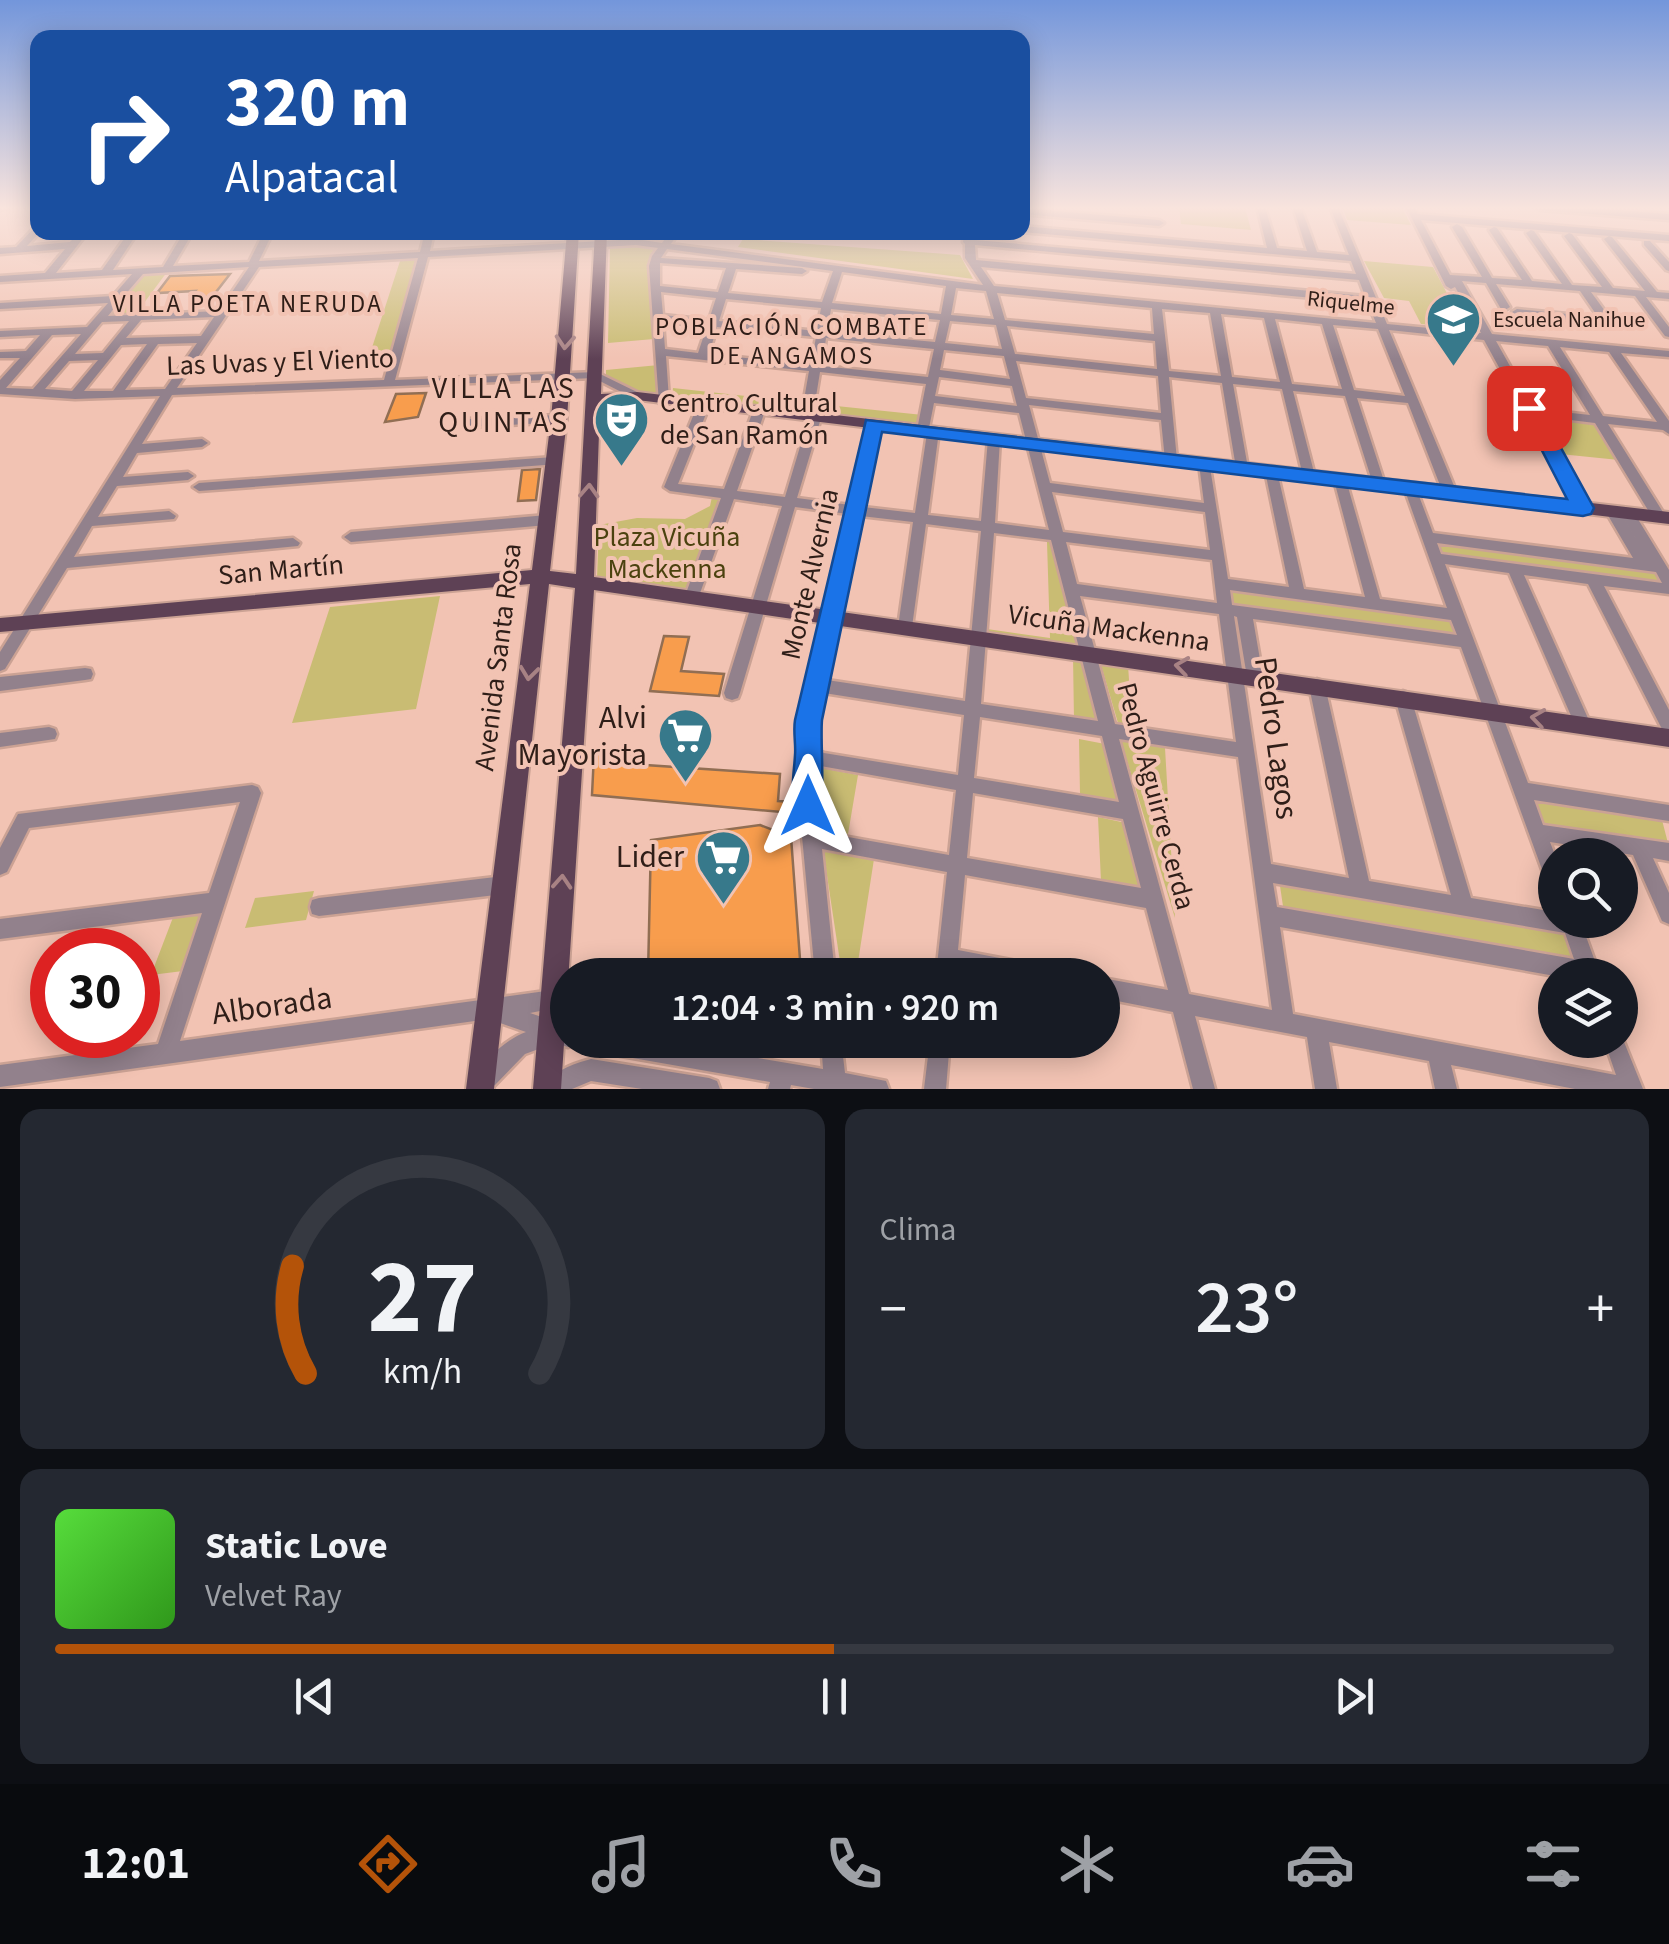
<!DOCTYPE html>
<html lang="es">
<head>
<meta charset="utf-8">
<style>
  :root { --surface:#171b24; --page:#242831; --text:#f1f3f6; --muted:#9ea1a6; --line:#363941; --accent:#b45309 }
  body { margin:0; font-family:"Source Sans 3",sans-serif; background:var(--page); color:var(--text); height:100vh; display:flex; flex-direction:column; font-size:38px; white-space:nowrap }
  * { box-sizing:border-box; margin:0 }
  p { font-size:32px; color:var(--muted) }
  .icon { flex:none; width:55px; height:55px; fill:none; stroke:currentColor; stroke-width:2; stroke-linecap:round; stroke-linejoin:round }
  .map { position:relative; height:1089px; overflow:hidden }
  .sheet { display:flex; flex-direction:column; gap:20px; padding:20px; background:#0d0f14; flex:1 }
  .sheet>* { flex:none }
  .hud { position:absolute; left:30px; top:30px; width:1000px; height:210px; border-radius:20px; box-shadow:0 5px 25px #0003; background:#1a4fa0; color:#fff; overflow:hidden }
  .controls { position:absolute; left:1538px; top:838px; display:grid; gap:20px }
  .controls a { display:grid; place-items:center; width:100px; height:100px; border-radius:50%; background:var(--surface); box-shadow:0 5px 25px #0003; font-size:50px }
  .speed { position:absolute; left:30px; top:928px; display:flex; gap:20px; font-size:50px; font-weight:700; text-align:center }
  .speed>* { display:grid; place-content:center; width:130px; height:130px; border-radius:50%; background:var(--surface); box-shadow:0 5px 25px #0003; line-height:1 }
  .speed .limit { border:15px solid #d22; background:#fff; color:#111 }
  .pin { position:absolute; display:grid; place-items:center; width:85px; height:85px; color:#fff; margin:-42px; border-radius:20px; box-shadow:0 5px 15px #0006 }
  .me { position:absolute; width:110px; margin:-55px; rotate:0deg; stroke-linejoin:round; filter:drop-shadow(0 0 8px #0008) }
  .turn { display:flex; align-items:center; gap:35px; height:210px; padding:0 30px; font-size:45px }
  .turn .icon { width:130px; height:130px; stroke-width:2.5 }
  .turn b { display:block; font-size:70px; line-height:85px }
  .big { font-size:75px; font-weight:600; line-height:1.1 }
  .sheet .card { flex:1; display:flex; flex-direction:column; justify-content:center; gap:15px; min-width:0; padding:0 35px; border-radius:20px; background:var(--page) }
  .sheet .dial { align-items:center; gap:0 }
  .dial svg { height:260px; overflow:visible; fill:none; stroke:var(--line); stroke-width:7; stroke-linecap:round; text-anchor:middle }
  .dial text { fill:var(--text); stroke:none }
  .song { display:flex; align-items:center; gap:30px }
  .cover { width:120px; height:120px; border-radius:15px; background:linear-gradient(135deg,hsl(110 70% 55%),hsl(110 70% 35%)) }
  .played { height:10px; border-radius:5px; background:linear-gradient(90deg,var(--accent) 50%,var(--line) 50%) }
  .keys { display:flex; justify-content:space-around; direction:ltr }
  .heat { display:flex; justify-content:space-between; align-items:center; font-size:55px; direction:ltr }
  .sheet .tiles { flex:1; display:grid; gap:20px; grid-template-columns:1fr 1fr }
  .card:last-child { grid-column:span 2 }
  .trip { position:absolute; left:550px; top:958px; width:570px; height:100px; border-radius:50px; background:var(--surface); box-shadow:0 5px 25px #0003; font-weight:600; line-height:100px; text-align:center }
  .menu { display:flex; height:160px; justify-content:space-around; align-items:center; background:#090b0e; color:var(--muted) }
  .menu .icon { width:70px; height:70px }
  .menu .on { color:var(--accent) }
  .menu b { font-size:45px; color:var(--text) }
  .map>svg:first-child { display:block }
  .green { fill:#c9bc73 }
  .building { fill:#f89d4d; stroke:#916e53; stroke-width:2.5 }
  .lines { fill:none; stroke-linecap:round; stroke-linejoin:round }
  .minor-casing { stroke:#cba294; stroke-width:5 }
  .major-casing { stroke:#cba294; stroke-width:4 }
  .minor { fill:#92818c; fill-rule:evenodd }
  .major { fill:#5e4155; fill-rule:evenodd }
  .oneway { stroke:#a88284 }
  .route { fill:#1a73e8; stroke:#114b97; stroke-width:2.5 }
  .labels { text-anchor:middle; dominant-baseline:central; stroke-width:8; stroke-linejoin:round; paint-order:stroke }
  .far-street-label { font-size:22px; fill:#2f1e18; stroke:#f2c3b3 }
  .far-poi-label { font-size:22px; fill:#2f1e18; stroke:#f2c3b3; text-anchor:start }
  .far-neighbourhood-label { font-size:25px; letter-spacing:2.5px; fill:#2f1e18; stroke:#f2c3b3 }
  .street-label { font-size:28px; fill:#2f1e18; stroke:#f2c3b3 }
  .poi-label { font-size:28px; fill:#2f1e18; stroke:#f2c3b3; text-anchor:start }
  .park-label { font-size:28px; fill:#4b420f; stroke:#f2c3b3 }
  .neighbourhood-label { font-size:30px; letter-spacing:2.5px; fill:#2f1e18; stroke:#f2c3b3 }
  .near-poi-label { font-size:32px; fill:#2f1e18; stroke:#f2c3b3; text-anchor:end }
  .near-street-label { font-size:32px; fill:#2f1e18; stroke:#f2c3b3 }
</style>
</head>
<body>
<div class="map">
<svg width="1669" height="1089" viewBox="0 0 1669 1089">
  <rect width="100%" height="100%" fill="#f2c3b3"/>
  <path class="green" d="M1179,207H1245L1251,230L1181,224Z
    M1342,207H1402L1411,225L1347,220Z
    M743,239L960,255L973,279L738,247Z
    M637,246L656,249L650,266L654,339L608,343L610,248Z
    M423,256L393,361L367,363L401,258Z
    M1364,261L1433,267L1458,314L1442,313L1449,327L1421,324L1409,301L1384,298Z
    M167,272L135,315L108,316L145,273Z
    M659,365V395L637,393L606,377V370Z
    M673,388L808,403L807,413L672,398Z
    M817,404L923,415L921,426L813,414Z
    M1539,416L1596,422L1619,460L1560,454Z
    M712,497L720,501L690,587L678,589L597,578L599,525L637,518L685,519L710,506Z
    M1437,540L1657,569L1667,585L1443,556Z
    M1047,542H1054L1080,648L986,634L987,629L1050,638Z
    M1229,587L1453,619L1459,638L1232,607Z
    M440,596L416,709L292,723L330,607Z
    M1073,656L1084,658L1102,723L1074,720Z
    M1106,662L1128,665L1132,725L1118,723L1101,665Z
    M1079,739L1105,744L1120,801L1080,794Z
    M1121,741L1165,748L1175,918Z
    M821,768L858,775L848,834L822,828Z
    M1534,799L1662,820L1669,847L1543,825Z
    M1098,817L1126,823L1144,889L1101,881Z
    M823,849L874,859L856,975H842Z
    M1279,879L1565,932L1578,968L1284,913Z
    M314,891L306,920L245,928L255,898Z
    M207,903L183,971L151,975L177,907Z"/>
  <path class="building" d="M230,274L216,292L207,297L191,295L195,291L157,293L170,276Z
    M426,393L418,417L385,422L396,394Z
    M540,469L536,500L518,501L522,470Z
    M664,636L689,637L681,671L724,674L719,696L650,691Z
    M594,754L631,756V764L780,774L778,801L795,802L793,813L592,795Z
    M760,825L791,837L801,973L648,975L651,840Z
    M733,1040H783V1053L732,1045Z"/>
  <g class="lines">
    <defs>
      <path id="minor" d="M0,207H11L0,210Z
        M1257,207H1265L1277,248L1307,251L1293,207H1301L1317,252L1349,255L1330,207H1338L1387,324L1481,333L1455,287L1451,289L1446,286L1406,207H1414L1418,214L1669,235V241L1421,220L1450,275L1482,277L1452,227L1457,224L1462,227L1492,278L1522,280L1489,230L1494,227L1497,228L1532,281L1562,284L1526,233L1531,230L1534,231L1572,285L1602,287L1564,236L1569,233L1572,234L1613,288L1645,291L1604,239L1609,236L1612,237L1657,292L1669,293V299L1646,297L1669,327V337L1665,336L1635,296L1591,292L1610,318L1626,320L1627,322L1622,325L1517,315L1512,312L1517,309L1598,317L1580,291L1496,284L1510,307L1505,310L1501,309L1486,283L1462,281L1492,334L1669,351V357L1621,353L1669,421V434L1663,430L1608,424L1666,517L1659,522L1654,520L1595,423L1538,416L1590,508L1583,513L1578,511L1484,340L1389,330L1457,493L1450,497L1443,493L1408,403L1357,398L1385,484L1379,488L1373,484L1345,396L1293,391L1315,476L1309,480L1303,476L1282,389L1233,384L1248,468L1242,472L1236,468L1222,383L1169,377L1177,460L1171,464L1165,460L1161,420L1029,405L1050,483L1204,503L1199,464L1201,461H1209L1228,579L1289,587L1265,471L1271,467L1277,471L1304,589L1365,597L1334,480L1340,476L1346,480L1380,599L1447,608L1404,488L1405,485H1415L1416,488L1433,533L1633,558L1606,512L1613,507L1618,509L1649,560L1621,514L1623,511H1633L1669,570V594L1604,586L1669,710V733L1663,731L1588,584L1524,575L1591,725L1589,730L1583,732L1577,730L1575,725L1509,573L1445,564L1528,783L1669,805V821L1534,800L1543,825L1669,843V861L1653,858L1669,893V924L1662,921L1633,855L1550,842L1555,855V889L1548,886L1461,647L1253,619L1263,677L1261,682L1255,683L1249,682L1247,677L1237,617L1234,616L1271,864L1349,878L1309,686L1311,681L1317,679L1323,681L1325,686L1369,881L1451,895L1395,698L1397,693L1403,691L1409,693L1411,698L1471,898L1555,912V920H1580L1600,975L1555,976L1280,927L1293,1014L1616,1075L1604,1040H1620V1032L1643,1089H1575L1451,1065L1457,1089H1435L1429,1061L1329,1042L1337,1089H1315L1307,1037L1195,1016L1215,1089H1193L1173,1012L1102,998V978L1168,990L1146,908L965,875L958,950L1037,965L1044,968L1047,975H985L956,969V975H936L947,872L822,849L835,975H815L796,772L801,753L798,739L809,689L807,685L811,680L848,514L795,507L740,693L738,698L732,700L726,698L724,693L782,506L734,499L699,596L697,600H687L685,596L721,498L670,491L664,487L698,404L704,400L710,404L678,484L724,489L753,411L759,407L765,411L737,491L785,497L808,420L801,417L809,371L666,356L669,400L667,403H659L649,266L652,256L658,248L636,245L428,257L395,380L596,372L641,394V398H633L594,378L172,395L142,444L202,439L208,443L202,447L137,453L123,477L188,472L194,476L188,480L117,486L98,517L169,511L176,516L174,519L92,526L74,557L293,538L300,543L298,546L67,568L5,669L0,671V652L160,396L75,399L0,394V380L20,358H0V352L26,351L40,335L0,337V331L87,327L108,303L0,309V303L113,296L132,274L0,282V276L45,273L65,249L0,254V248L16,247L35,227L38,226V232H40L27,246L70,242L79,232H88L56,273L102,270L129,232H138L113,270L163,267L184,232H193L173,266L249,262L264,232H273L259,261L420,252L425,232H434L430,251L636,239L662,243L670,232H679L671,244L983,285L965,258V244L963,242L965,232H975V240L1356,274L1351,261L1022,232V226L1267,248ZM975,245L1359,280L1365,296L976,260ZM667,249L833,271L822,302L728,293L736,269L802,274L807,271L802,268L661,258ZM418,258L384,380L177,388L259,267ZM660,263L726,268L718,292L660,286ZM249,267L219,311L108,316L119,302L123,301V297L143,274ZM981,267L1368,303L1376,323L994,286ZM842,272L946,286L941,314L832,303ZM956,288L986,291L994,319L951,315ZM661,292L716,298L709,320L663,315ZM997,293L1152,308L1154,334L1005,320ZM726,299L821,308L817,331L719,321ZM831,309L940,320L935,342L827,332ZM1162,309L1210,313L1221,376L1169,371ZM1221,314L1264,318L1280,382L1232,377ZM214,317L201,336L126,338L141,320ZM1275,319L1322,324L1342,389L1292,384ZM129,321L103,353L75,354L102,322ZM950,321L996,325L1002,349L945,343ZM663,322L707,326L698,353L665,349ZM1333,325L1378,329L1405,396L1354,390ZM1007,326L1155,341L1157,369L1015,354ZM717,327L816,337L811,365L709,354ZM81,334L33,389L6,388L52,335ZM826,338L934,349L928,377L822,366ZM1496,341L1548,346L1590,415L1534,409ZM197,343L165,389L125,390L158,344ZM147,344L113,391H84L121,345ZM1560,347L1609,352L1657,422L1603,416ZM944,350L1004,356L1010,379L940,370ZM98,360L72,391L45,389L69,361ZM1016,361L1158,376L1161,413L1026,398ZM820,372L926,384L917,430L919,433H927L915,513L863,507L880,424L874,420L868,424L850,505L797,498L821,418L819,415H813ZM939,377L1012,386L1017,406L935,396ZM934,403L1019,413L1049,530L995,523L1000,439L994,435L988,439L981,521L928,515L939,431L937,428H929ZM1052,492L1205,512L1210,550L1063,532ZM861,516L913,522L898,627L900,631H910L912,627L926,524L981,531L965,701L827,680ZM994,533L1051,540L1098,721L981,704ZM1066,542L1212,560L1217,603L1077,584ZM1437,543L1656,572L1662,583L1441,554ZM1230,590L1451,620L1457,635L1232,605ZM1080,596L1219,614L1236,742L1115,724ZM824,693L964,715L958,775L824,753L816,749L814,739ZM980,717L1102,736L1119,802L974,778ZM1119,739L1238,757L1272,1010L1189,994ZM815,765L956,790L949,855L820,832L814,772ZM973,793L1123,819L1141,888L967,858ZM1273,883L1565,933L1574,959L1277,907Z
        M1536,207H1573L1669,214V220L1540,210Z
        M1022,208L1159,220L1164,223L1159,226L1022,214Z
        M372,232H385L376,236Z
        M1644,241H1650L1669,262V271L1666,270L1644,245Z
        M559,415L565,419L563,422L468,427L462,423L468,419Z
        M554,457L560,461L558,464L199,491L193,487L199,483Z
        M547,515L554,520L547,525L351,542L344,537L351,532Z
        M85,668L91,669L93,674L91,679L85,680L0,691V677Z
        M49,727L55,729L57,734L55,739L0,747V733Z
        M252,785L258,787L261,793L180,1041L553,990L560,993L563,1000L560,1007L530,1013L568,1026V1040H650L823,1069L821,1040H841L845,1073L886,1081L889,1089H814L791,1085L790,1089H768L770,1082L587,1050L580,1047L577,1041L575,1044L568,1047L555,1043L525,1054L495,1085L487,1088L479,1085L476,1077C485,1058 507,1039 526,1032L489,1019L0,1087V1065L158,1044L202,913L0,939V919L209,893L240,802L29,828L7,872L0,875V848L18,814Z
        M504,876L511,879L513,885L511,891L504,894L319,916L312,914L310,907L312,900L319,898Z
        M930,1040H950L946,1089H924Z
        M591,1059L709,1078L717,1081L720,1089H642L591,1081L572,1089H543C551,1071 573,1064 591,1059Z"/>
      <path id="major" d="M567,232H579L567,419L550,571L576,574L595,232H607L601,394L637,392L1669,512V524L637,400H611L600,404L594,577L1669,729V747L594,590L561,1089H533L575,588L549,584L494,1089H466L530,584L0,632V618L532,570L551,419Z"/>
    </defs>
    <use href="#minor" class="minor-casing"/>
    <use href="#major" class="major-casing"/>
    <use href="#minor" class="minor"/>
    <use href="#major" class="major"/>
  </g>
  <defs><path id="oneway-chevron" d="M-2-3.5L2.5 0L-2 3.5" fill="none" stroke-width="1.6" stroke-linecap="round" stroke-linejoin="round" transform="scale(2.5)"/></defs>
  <g class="oneway">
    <use href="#oneway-chevron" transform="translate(565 342) rotate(94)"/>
    <use href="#oneway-chevron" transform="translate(589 491) rotate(-87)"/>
    <use href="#oneway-chevron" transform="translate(1182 666) rotate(-172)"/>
    <use href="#oneway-chevron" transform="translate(529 673) rotate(97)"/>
    <use href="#oneway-chevron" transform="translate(1538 718) rotate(-172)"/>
    <use href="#oneway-chevron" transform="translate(562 882) rotate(-86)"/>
  </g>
  <linearGradient id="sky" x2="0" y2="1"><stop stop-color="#7396db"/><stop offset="0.58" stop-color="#f9e4dd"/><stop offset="1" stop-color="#f9e4dd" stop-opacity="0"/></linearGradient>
  <rect width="1669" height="359" fill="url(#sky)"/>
  <path class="route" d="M1529,402L1539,408L1594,508L1591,514L1583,516L882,432L822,720C820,743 826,798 818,815L808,819L798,815C789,794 794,775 795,755C796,744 793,732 795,720L866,420L1567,499L1520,408Z"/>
  <defs>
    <symbol id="school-pin" viewBox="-11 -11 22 30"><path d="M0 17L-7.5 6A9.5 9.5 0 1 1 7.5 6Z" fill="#37798b" stroke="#f2c3b3"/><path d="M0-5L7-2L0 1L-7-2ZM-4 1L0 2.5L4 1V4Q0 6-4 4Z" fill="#fff"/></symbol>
    <symbol id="theatre-pin" viewBox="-11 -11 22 30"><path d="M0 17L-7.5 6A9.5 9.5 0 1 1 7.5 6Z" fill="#37798b" stroke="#f2c3b3"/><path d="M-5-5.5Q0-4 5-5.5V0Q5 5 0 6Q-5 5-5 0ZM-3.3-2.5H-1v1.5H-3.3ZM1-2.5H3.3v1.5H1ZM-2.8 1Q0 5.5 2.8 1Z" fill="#fff"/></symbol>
    <symbol id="supermarket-pin" viewBox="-11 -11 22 30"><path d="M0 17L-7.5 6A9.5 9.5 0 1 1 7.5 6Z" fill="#37798b" stroke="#f2c3b3"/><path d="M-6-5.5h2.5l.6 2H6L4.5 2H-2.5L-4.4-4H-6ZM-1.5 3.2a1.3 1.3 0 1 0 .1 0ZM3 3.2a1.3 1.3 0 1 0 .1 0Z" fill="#fff"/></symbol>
  </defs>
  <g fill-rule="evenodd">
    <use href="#school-pin" x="1422" y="288" width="63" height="86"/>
    <use href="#theatre-pin" x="590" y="388" width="63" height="86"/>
    <use href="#supermarket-pin" x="654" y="704" width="63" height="86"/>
    <use href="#supermarket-pin" x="692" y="826" width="63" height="86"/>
  </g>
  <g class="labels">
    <g class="far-street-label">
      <text transform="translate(1351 303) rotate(6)">Riquelme</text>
    </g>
    <g class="far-poi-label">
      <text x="1493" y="320">Escuela Nanihue</text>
    </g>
    <g class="far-neighbourhood-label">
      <text x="248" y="304">VILLA POETA NERUDA</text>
      <text x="792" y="327">POBLACIÓN COMBATE<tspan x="792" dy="29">DE ANGAMOS</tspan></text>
    </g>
    <g class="street-label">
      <text transform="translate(280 362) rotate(-2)">Las Uvas y El Viento</text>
      <text transform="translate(281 570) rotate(-5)">San Martín</text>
      <text transform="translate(810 574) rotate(-77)">Monte Alvernia</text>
      <text transform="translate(1109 628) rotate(8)">Vicuña Mackenna</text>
      <text transform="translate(498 657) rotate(-83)">Avenida Santa Rosa</text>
      <text transform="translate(1156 796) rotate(75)">Pedro Aguirre Cerda</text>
    </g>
    <g class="poi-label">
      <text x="660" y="403">Centro Cultural<tspan x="660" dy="32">de San Ramón</tspan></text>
    </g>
    <g class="park-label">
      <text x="667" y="537">Plaza Vicuña<tspan x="667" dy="32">Mackenna</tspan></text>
    </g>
    <g class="neighbourhood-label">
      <text x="504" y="388">VILLA LAS<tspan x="504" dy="34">QUINTAS</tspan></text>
    </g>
    <g class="near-poi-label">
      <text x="647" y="718">Alvi<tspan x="647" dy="37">Mayorista</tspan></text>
      <text x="684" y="857">Lider</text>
    </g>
    <g class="near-street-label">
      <text transform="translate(1276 738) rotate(82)">Pedro Lagos</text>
      <text transform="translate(272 1006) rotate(-8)">Alborada</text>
    </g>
  </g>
</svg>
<div class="controls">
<a><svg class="icon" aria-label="search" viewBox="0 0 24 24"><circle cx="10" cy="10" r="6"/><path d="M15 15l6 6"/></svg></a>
<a><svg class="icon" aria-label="layers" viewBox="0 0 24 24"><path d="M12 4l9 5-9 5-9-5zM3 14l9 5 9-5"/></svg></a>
</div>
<div class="speed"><div class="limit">30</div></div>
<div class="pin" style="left:1529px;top:408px;background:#d93025"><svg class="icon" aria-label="arrive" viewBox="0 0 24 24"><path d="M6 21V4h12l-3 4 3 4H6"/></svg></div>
<svg class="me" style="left:808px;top:806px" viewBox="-20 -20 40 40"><path d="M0-17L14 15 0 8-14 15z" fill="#1a73e8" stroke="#fff" stroke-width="4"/></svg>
<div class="trip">12:04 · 3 min · 920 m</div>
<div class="hud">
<div class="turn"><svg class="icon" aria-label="right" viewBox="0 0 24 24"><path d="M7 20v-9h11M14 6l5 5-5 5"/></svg><div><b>320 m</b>Alpatacal</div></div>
</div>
</div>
<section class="sheet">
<div class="tiles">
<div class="card dial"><svg viewBox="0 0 100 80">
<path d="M14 69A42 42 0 1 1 86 69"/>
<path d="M14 69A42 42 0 0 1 10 36" stroke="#b45309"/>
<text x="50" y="56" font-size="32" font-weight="700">27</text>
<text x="50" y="72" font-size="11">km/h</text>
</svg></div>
<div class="card"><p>Clima</p>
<div class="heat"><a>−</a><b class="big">23°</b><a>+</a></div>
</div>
<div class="card">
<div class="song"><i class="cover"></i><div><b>Static Love</b><p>Velvet Ray</p></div></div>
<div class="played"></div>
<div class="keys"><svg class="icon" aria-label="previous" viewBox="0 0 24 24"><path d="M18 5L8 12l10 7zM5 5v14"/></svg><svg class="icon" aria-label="pause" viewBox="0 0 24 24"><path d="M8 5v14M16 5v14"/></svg><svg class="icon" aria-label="next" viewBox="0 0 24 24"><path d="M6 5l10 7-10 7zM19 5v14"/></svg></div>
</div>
</div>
</section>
<nav class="menu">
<b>12:01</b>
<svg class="icon on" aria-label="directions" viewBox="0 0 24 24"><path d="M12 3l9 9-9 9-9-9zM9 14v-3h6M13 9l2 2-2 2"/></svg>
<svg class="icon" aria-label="music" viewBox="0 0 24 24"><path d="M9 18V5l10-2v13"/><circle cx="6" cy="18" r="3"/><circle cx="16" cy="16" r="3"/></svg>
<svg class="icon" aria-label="phone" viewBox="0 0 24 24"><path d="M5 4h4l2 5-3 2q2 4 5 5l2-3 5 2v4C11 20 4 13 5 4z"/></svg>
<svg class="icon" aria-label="climate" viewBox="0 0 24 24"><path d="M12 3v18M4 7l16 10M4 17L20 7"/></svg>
<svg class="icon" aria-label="car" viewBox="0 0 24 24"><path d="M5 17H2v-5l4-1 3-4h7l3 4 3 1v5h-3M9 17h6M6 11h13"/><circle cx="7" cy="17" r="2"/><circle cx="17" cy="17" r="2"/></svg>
<svg class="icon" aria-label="filters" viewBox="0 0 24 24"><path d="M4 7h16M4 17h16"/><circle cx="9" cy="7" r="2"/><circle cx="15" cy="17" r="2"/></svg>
</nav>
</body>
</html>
